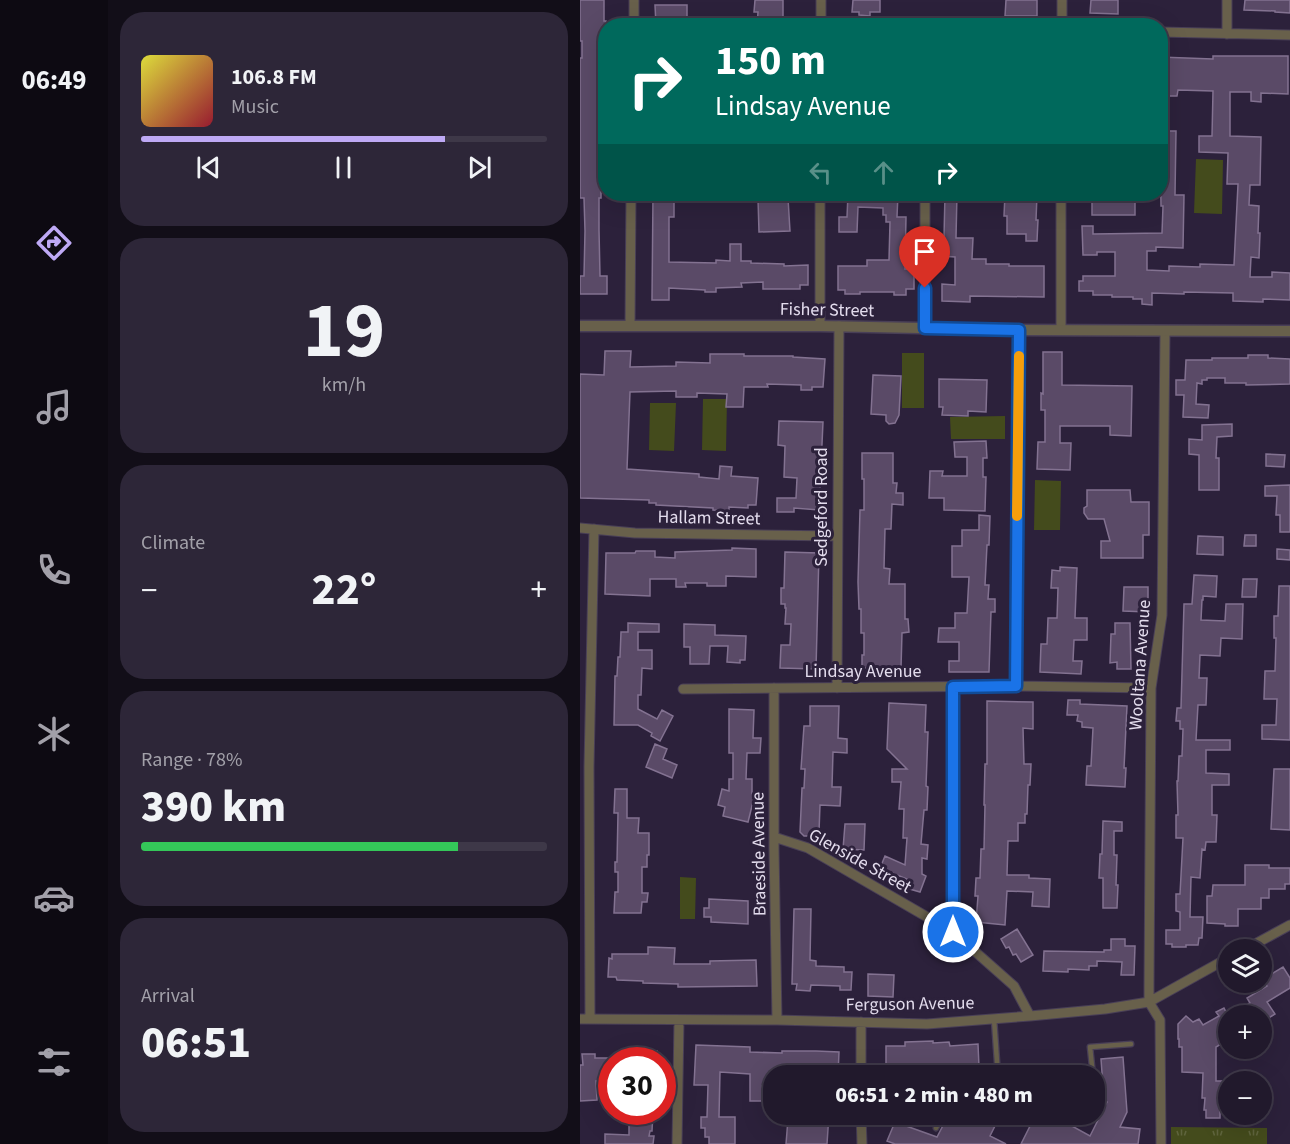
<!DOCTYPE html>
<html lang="en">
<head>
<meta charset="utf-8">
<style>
  :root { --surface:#21192c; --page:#2d2638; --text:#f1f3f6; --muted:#a2a0a9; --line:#3e3848; --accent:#bea9f5 }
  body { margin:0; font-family:"Source Sans 3",sans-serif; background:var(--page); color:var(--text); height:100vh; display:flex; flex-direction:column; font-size:22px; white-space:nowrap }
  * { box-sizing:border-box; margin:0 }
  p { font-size:20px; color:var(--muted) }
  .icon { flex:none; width:33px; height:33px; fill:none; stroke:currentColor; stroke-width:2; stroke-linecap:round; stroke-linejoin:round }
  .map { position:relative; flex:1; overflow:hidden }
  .side { display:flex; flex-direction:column; gap:12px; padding:12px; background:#120e18; width:472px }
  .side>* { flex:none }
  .guide { position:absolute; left:18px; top:18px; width:570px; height:183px; border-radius:24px; box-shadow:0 6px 24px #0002,0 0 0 2px var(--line); background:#00695c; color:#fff; overflow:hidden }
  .buttons { position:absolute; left:638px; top:939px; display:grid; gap:12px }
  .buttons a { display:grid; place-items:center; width:54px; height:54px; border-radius:50%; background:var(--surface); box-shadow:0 6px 24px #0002,0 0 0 2px var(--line); font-size:30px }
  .speed { position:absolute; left:18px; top:1047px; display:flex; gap:12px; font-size:30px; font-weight:700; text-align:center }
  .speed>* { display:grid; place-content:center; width:78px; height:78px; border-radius:50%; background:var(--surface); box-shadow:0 6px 24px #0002,0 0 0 2px var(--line); line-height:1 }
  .speed .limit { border:9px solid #d22; background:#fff; color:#111 }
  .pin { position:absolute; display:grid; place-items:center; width:51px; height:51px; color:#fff; margin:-62px -26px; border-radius:50% 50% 50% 0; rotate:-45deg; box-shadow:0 0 6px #0007 }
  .pin .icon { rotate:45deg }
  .me { position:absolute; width:66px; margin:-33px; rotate:0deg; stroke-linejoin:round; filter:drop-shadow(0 0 4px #0008) }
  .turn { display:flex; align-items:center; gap:21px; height:126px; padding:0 18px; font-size:27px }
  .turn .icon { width:78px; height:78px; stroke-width:2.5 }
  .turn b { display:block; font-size:42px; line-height:51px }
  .lanes { display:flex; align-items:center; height:57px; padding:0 18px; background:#0003; justify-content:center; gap:30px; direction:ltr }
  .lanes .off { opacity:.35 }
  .big { font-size:45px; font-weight:800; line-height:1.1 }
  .side .tile { flex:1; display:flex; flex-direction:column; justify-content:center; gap:9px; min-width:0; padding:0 21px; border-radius:24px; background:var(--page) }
  .side .dial { align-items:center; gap:0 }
  .dial b { font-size:78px; line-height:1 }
  .song { display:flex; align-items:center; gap:18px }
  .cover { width:72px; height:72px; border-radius:9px; background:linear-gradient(135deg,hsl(60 70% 55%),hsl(350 70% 35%)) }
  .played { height:6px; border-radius:3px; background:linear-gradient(90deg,var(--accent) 75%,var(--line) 75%) }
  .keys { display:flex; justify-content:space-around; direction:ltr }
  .heat { display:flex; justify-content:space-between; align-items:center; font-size:33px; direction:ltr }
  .charge { height:9px; border-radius:4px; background:linear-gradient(90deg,#34c759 78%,var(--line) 0) }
  .trip { position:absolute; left:183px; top:1065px; width:342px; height:60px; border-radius:24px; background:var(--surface); box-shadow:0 6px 24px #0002,0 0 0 2px var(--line); font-weight:800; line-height:60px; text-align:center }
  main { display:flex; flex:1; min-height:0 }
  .menu { display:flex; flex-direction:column; width:108px; justify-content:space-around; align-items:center; background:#0d0a12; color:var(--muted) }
  .menu .icon { width:42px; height:42px }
  .menu .current { color:var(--accent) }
  .menu b { font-size:27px; color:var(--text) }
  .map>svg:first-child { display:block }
  .park { fill:url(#park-tufts) }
  .garden { fill:#444b1c }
  .building { fill:#5a4a67; stroke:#837291; stroke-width:1.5 }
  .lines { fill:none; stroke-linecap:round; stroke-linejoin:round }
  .service-casing { stroke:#493f57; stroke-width:7 }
  .minor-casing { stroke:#493f57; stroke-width:11 }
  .tertiary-casing { stroke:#493f57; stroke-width:13 }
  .service { stroke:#68604b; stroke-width:4.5 }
  .minor { stroke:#68604b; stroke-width:9 }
  .tertiary { stroke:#68604b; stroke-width:10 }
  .route-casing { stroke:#114b97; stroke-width:15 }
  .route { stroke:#1a73e8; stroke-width:10 }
  .slow { stroke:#f59e0b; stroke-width:10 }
  .labels { text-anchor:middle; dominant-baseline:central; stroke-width:6; stroke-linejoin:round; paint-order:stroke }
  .street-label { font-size:18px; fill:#e3dced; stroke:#2c213b }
</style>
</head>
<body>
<main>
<nav class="menu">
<b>06:49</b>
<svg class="icon current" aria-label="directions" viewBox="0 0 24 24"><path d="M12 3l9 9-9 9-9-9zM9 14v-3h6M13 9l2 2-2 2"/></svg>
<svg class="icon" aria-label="music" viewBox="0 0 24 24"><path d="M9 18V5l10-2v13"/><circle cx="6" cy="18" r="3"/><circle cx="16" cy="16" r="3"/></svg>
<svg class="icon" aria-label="phone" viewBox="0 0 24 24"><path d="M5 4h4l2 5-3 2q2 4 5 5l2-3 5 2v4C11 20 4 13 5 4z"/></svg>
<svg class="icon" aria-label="climate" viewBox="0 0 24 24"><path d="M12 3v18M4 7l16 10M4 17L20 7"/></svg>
<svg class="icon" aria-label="car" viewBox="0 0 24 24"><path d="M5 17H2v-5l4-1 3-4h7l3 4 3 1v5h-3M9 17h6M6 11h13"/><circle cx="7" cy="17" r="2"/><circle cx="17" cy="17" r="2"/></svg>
<svg class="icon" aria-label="filters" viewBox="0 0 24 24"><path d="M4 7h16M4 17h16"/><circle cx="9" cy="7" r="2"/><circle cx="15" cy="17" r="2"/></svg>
</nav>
<section class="side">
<div class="tile">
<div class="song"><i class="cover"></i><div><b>106.8 FM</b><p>Music</p></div></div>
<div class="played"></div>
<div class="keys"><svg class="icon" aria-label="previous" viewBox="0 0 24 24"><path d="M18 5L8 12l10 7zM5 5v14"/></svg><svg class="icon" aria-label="pause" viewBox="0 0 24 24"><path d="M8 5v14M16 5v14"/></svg><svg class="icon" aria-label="next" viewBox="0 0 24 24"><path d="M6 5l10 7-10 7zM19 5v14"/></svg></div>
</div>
<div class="tile dial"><b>19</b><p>km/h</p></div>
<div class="tile"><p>Climate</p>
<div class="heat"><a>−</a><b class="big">22°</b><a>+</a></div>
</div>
<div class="tile"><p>Range · 78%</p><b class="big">390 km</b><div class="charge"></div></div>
<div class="tile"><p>Arrival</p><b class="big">06:51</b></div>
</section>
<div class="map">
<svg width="710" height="1144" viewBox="0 0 710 1144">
  <defs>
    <pattern id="park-tufts" width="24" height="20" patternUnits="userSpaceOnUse" patternTransform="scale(1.5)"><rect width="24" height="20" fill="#444b1c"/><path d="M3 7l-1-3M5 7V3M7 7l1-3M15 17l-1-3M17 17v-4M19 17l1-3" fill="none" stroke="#5f643d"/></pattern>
  </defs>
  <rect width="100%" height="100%" fill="#2c213b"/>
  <path class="park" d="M591,1127L687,1128V1144H591Z"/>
  <path class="garden" d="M616,159L643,160L642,214L614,213Z
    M322,353H344V408H322Z
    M123,399H147L146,451L122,450Z
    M70,403H96L94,451L69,450Z
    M425,416V439H371L370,417Z
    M455,480L481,481L480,530H454Z
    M100,877L116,878L115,919H100Z"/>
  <path class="building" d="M0,0H24V21H26L25,68H20V103H23V160L26,159V172L21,173V198H19V230L20,276H27V294H0V276H4L5,231L4,198H0V58H2V41H0Z
    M175,0H203V26H177L178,12H174Z
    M273,0H300V12H290V16L279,15V12H272Z
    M426,0H457V16H425Z
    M511,0H538V14L510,13Z
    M665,0H710V13L695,12V11L664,10Z
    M75,5H107V21H104V26H76Z
    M633,56H708V94L681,93V102L671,101V92H650V136L681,137L680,185H670L669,205L679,206L678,233H680L679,258L671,257L670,277H692V272L710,273V300L683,299V302L653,301V293L604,292V294L572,293V305L562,304V299H553V297H532V295H513V291H499V281H503V276H535V252H517V255H503L502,226H513V234L582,233L583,206H581L580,131H596L595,195H604L603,248L576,247V251H567V270L589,271V266L620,267V264L654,265L658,184H647L648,153L619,152V136H632L633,91L598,90L597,96H580V57L633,59Z
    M73,194H94V217H89V262L136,263V260L150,261V244H161V261H171V263L204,264V266L228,265V285H220V289H183V282L161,283L162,287L136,288V292H125V290L89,288V300H72Z
    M187,194H206V198H208L210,231L179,232L178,199H186Z
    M268,194H318L317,217H326L325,269H334V289H326V295H314V292H280V294H265V290H258V266H287V260H309L310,222H306V215H303V208L278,207L277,232H259V217H267Z
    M365,194H377L376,238H393L392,259H406V264H429V266H464V297L390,296V302L362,301V284L375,285V257L361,256V237H364Z
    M425,194L457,195L456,220H458L457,241H446V234H427V216H424Z
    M512,198H555V215H512Z
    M25,351H51L50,367L96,366V362L130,363V354H164V356H213V357L245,359L243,387H232V390H221V385L187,384L188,387H164L163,407H146L147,394L117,393V397H96V391L50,392L47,469L119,474V477L139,479L140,466L152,467L151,476L178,478L176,505H168V508L149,507V511L133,510V508L76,505V503H69V500L0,498V374L24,375Z
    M463,352H482V385L552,386L551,436L530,435V426H480V443H491L490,470L457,469L458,442H465V410H461V393L463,394Z
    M668,355H688V358L710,359V384L666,385V383H645V378H627V380H622V384L617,383L616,404L629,405L628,418L603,417L604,395H596V380H605L606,360H632V358H668Z
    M293,375L321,376L319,415L315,423L309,424L306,421V415L291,414Z
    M359,379L407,380L406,412L388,411V416L362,415L363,407H359Z
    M199,421L243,422L239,510L214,508V512H197V498H216L217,478L204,477L205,446L198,445Z
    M652,424V436L637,437L636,458H639V490H619V455L609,454V439L622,440V425Z
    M406,441L407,458H403V477H406L405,511L364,510V498H349L350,471H363L362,476H387V457H375L374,442Z
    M282,453H313V483H317L316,493H323V505L312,504L311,529H305L304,568L310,569L309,584H325V619H328L329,632L322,633L321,668H282V655H284V633H281V609H279L278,582L280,510H284V479H282Z
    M686,454L705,455L704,467L686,466Z
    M710,485V532H700V515H696L697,496H685V486Z
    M507,490H550L551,502H569V535H563V558H521V541H530L524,519H508L504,513V508L507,506Z
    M399,515L410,516L409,545H407L405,585H409L408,599H415V612H411L409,672H369V661H379V642H358L359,628H375V613H387L389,577H372V546H382V530H399Z
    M665,535H676V546H664Z
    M618,536L643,537V555L617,554Z
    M152,548L176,549V577L146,576V586H127V583H105L106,587H96V579H70V596L25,594L26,553H55L56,551H75V557L95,558V552L152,550Z
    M697,549L710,550V560L697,559Z
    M205,552L239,553L236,669L200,668L201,645H210L211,624H205L206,608H205V604H201V588H204Z
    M480,567L497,568L495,618H507V640H494L493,661H502L501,674L460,672L461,644H467L468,618H477L478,588H471L472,570L480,571Z
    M614,575L637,576L636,597L623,596V600H622L621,620L645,621L646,604H663L662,639L641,638L640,656L620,655L619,678H627L626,705H618L616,740H650V750H626V773L649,774V785H632V815H637L636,842H626L625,850L622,849L620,878L611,877L610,917H623L622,938H619L618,945H606V947H592V944H586V930H600V912L596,911V894H600L603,838H596V815H598L597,781H598L599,756H602L603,729H600V721H596L597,708H601L604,604H612Z
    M663,579H677L676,597H662Z
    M699,586H710V740L682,739V725H696L697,699H684L685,671H695L696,638H694V616H698Z
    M544,587H568V612L543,611Z
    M48,623L79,624V632H58V650H72V669L62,668L61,695H58V709L77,719L82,710L93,716L80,741L71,736L72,733L58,725H34L35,676H37L38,657H40L41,632H48Z
    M535,623H550L551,669H537V662L530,663L531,634H535Z
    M104,624L135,625V635L166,636L165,660H160V663L147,662L148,646H130L129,664H110V647H104Z
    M488,700H500V704L547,706L544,768H546L545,787L506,785L507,766H511L513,728L502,727V722L497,721L498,715H487Z
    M407,701L453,702V729L443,728L444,764H451L450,785H448L447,814H445V823H438V841H428L427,875H449V878L470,879L469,907L452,906L453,892L427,891L425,925L396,922L398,896H395L396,878H400L401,849H404L405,805H404L405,764H407Z
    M309,703L346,705L345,732H348L346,786L348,787L347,810H344L341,844L348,845L347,859L342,858V874L346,876L340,892L326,888L329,880L300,868L305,856L325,865L327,838H323L324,809H319L321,782H312V769H327L307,749Z
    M230,706H259L258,738L267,739V753L253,752L252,787H261L260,806L240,805L239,832L234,836H224L220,832L222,788H224L225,769H221L224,726H230Z
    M149,709L174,710L173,738H181L180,753H167L166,779H172V797L174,798L168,822L143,816L145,807L138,805L142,789L149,791V779H153V753H149Z
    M75,744L87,749L83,759L97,765L92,778L66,767Z
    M694,769H710V830L691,829Z
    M35,789H47V818H59L58,833H69V855H67V867H62V893H68L67,902H62L61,913H34L35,892H38V872H35V862H37L38,813H34Z
    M523,821L542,822V831H534V855H537L536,885H538L537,908H523V878H519L520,854H522Z
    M265,824H285L284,850L263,849Z
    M665,865H689V868H710V884H705V889H689V898H681V909H658V926H645V924L627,923V896H632L633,885H665Z
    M129,899L168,901V924L131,922V917H124V908H129Z
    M214,909H231L230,960L236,961V966L264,967V972H272L271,990H260V986L231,985L230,991L216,990L217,984H212Z
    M437,929L453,955L441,962L436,954L433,955L429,947L426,948L421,939Z
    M531,939H545V946H555L554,975H541L542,962L517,961V966H509V970L488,969V972L463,971L464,951L524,952V950H531Z
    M68,947L95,948L94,964H130V961L176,960L177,986L98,987V984L63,983V981L37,980L36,977H28L29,958L32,959V954H68Z
    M703,967L710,978V988L687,1002L695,1014L681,1023V1016H653L664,1009L663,1007L670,1003L667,998L687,986L683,979Z
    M288,974L314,975L313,997L288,996Z
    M644,1008L646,1012L648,1011V1033L646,1030L643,1032L648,1040L636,1047V1081H645L644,1098H648V1109H640V1118H626V1110H624L625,1098H622L623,1073L602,1072V1047H599V1039H598V1024L606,1016L613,1022L619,1019L623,1025L639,1016L636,1012Z
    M353,1041V1043L369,1042L370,1046L398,1044L399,1067L331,1068V1076H306V1046H325V1042Z
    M116,1045L170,1047V1052L202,1053V1051H236L259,1052L258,1076H194V1086H182V1101H170V1074L140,1072L139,1117H155V1144H129V1137H125V1128H121V1117H127L128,1085H114Z
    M58,1051H77V1060H58Z
    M2,1054H15V1058H32V1080L16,1081L17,1100L0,1101V1065H3Z
    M543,1057L547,1112L540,1127L560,1129L558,1144H441L451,1124L432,1114H481L493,1121L490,1125L510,1136L527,1102L524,1100L521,1059Z
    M49,1112H73L72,1131H70L69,1136H74L73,1144H25V1134L49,1135Z
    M238,1114H249L247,1144H206L208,1119L238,1121Z
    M369,1114H421L410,1136L426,1144H315L307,1141L315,1122L357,1137Z"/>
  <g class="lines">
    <defs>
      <path id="service" d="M414,1019L418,1076
        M388,1076L404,1072L411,1076
        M513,1076L510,1047L551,1044
        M497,1114L501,1116L502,1114
        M356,1128L363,1114"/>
      <path id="minor" d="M54,26V0
        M241,26V0
        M482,26V0
        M580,32L710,35
        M647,34V0
        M345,194V328
        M50,326L51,194
        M240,326V194
        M481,330V194
        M0,528L55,533L257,536
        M436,686L439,330
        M373,687V932
        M194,688V848L197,1020
        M257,688L259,326
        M103,689L436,686L571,688
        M194,837L228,848L373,932L434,986L450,1016
        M664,950L710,925
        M0,1019L197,1020L347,1024L450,1016L525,1009L569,1002L648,958
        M10,1019L9,767L14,529
        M281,1022V1076
        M281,1114L282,1144
        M97,1144L99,1020
        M581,1144L580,1020L569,1002V985L571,688L582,615L585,331"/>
      <path id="tertiary" d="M0,326H240L439,330L710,331"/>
    </defs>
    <use href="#service" class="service-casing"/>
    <use href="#minor" class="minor-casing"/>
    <use href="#tertiary" class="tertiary-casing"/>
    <use href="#service" class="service"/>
    <use href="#minor" class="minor"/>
    <use href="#tertiary" class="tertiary"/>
  </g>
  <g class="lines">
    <defs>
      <path id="route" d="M345,288V328L439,330L436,686L373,687V932"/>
    </defs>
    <use href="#route" class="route-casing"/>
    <use href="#route" class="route"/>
    <path class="slow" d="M437,516L439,356"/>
  </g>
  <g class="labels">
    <g class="street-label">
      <text transform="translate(247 310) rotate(1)">Fisher Street</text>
      <text transform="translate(241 507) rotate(-90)">Sedgeford Road</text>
      <text transform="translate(129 518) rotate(1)">Hallam Street</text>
      <text transform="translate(560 665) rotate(-86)">Wooltana Avenue</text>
      <text x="283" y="671">Lindsay Avenue</text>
      <text transform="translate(179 854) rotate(-91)">Braeside Avenue</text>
      <text transform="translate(280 861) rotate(29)">Glenside Street</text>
      <text transform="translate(330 1004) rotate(-1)">Ferguson Avenue</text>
    </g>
  </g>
</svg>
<div class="buttons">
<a><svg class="icon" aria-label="layers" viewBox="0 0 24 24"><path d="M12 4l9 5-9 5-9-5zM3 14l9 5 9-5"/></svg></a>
<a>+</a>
<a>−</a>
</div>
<div class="speed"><div class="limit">30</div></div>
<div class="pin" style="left:345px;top:288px;background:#d93025"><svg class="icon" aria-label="arrive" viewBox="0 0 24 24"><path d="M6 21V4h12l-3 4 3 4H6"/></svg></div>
<svg class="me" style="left:373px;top:932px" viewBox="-20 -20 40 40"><circle r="17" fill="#1a73e8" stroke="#fff" stroke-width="3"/><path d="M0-11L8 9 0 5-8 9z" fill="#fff"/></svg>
<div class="trip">06:51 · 2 min · 480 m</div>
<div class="guide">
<div class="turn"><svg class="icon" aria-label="right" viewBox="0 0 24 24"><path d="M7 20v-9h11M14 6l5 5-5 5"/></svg><div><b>150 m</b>Lindsay Avenue</div></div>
<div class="lanes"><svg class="icon off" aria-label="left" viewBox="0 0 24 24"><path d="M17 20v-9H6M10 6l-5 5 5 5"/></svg><svg class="icon off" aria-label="ahead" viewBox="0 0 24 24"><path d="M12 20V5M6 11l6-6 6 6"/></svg><svg class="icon" aria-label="right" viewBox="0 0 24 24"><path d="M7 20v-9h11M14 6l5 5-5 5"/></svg></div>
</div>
</div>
</main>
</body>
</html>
